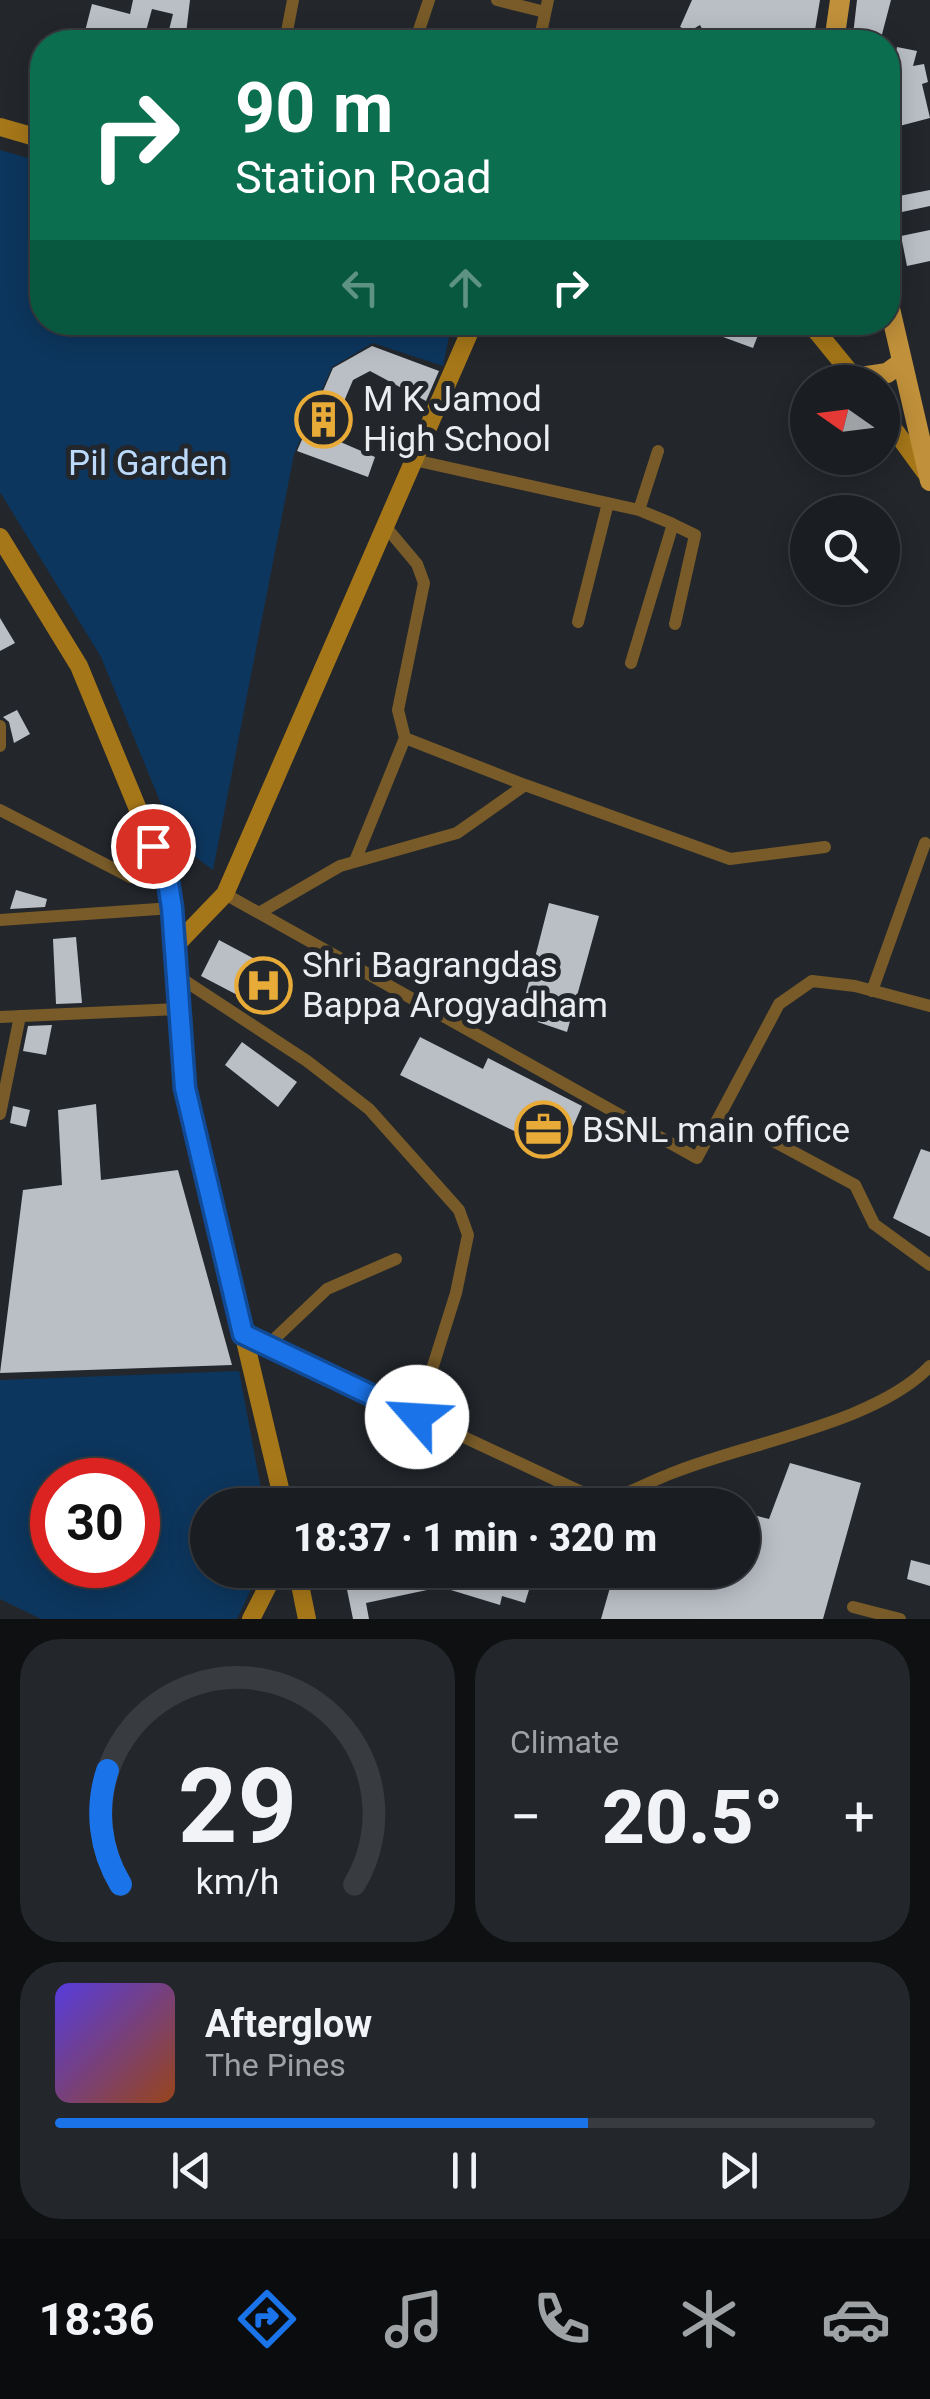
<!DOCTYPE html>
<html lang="en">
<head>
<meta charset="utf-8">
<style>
  :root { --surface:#1a1d21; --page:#23262a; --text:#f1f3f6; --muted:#9fa2a5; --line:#383b3f; --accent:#1a73e8 }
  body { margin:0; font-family:Roboto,sans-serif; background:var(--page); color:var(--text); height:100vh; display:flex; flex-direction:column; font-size:38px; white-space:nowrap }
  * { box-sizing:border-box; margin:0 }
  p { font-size:32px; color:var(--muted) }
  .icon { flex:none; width:55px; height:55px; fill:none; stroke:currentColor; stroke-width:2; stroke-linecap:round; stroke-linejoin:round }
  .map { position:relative; height:1619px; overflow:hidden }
  .panel { display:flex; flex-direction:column; gap:20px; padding:20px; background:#0e1012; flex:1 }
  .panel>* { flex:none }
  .guide { position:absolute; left:30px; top:30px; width:870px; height:305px; border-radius:40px; box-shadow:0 5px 25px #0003,0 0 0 2px var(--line); background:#0b6e4f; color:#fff; overflow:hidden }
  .needle { width:65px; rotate:284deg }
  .fabs { position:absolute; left:790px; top:365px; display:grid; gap:20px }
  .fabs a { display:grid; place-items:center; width:110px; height:110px; border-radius:50%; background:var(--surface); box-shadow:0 5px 25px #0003,0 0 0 2px var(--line); font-size:50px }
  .speed { position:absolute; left:30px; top:1458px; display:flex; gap:20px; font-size:50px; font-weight:700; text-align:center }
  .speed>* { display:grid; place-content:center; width:130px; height:130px; border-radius:50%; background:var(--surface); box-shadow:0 5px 25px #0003,0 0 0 2px var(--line); line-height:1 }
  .speed .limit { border:15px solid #d22; background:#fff; color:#111 }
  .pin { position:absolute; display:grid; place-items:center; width:85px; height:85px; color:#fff; margin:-42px; border:5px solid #fff; border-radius:50%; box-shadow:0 2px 10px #0007 }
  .me { position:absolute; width:110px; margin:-55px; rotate:296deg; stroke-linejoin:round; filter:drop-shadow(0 0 8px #0008) }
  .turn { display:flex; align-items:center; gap:35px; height:210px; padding:0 40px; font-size:45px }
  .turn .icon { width:130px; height:130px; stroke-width:2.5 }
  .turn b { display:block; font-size:70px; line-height:85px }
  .lanes { display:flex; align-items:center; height:95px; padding:0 40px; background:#0003; justify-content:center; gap:50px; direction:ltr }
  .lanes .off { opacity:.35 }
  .big { font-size:75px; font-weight:800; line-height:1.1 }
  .panel .widget { flex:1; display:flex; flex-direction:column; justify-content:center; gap:15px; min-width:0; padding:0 35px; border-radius:40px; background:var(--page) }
  .panel .dial { align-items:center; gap:0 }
  .dial svg { height:260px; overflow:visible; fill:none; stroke:var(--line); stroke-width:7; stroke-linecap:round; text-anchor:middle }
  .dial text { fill:var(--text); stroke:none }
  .song { display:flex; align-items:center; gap:30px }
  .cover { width:120px; height:120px; border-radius:15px; background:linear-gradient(135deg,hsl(250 70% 55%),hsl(20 70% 35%)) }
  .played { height:10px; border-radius:5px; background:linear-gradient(90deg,var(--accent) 65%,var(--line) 65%) }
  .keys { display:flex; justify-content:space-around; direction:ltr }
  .heat { display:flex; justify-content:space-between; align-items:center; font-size:55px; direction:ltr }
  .panel .tiles { flex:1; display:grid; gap:20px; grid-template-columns:1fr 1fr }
  .widget:last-child { grid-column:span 2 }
  .trip { position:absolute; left:190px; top:1488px; width:570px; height:100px; border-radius:50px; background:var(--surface); box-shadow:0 5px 25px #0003,0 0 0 2px var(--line); font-weight:800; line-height:100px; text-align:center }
  .menu { display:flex; height:160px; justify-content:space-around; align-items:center; background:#0a0c0d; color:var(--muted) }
  .menu .icon { width:70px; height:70px }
  .menu .current { color:var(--accent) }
  .menu b { font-size:45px; color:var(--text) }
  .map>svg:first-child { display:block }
  .green { fill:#0d365e; fill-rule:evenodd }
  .building { fill:#babfc6 }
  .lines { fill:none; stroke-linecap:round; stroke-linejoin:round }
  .street { stroke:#785b28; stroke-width:12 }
  .secondary { stroke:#a67719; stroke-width:18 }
  .primary { stroke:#c0903a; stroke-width:20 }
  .route-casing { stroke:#114b97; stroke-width:25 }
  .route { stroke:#1a73e8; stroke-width:18 }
  .labels { text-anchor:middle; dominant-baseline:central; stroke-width:10; stroke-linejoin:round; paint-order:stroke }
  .poi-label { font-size:35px; fill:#ebeef1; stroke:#23272c; text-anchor:start }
  .park-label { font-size:35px; fill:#bcdafc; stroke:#23272c }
</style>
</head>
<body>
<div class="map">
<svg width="930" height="1619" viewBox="0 0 930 1619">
  <rect width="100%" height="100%" fill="#23272c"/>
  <path class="green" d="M0,150L42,162V322H441L451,327L443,366L373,343L332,367L294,454L213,870L177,843L101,657L0,492Z
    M239,1371L264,1505H208V1570H260L237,1619H41L0,1599V1380ZM52,1480H138V1565H52Z"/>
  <path class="building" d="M133,0H190L185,42H166L173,14L152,9L143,42L83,39L92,4L130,14Z
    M692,0H820L813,42H776L720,29L714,42H709L700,25L690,31L680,27Z
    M857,0H891L880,42H860L862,38L853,35Z
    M897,47L917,51L913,66L924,64L928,82L922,84L930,118L888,129V73L892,72Z
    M893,168L899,196L930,190V206L888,215V169Z
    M930,230V261L907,266L901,236Z
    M729,322H763L753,348L723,337Z
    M372,346L439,371L426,401L370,371L353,380L329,437L375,457L368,477L297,451L333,368Z
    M827,366L838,382H803Z
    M808,402V437L791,413Z
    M0,618L15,643L0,651Z
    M17,710L30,734L14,743L9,722L3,717Z
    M16,890L47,899L45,907L10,909Z
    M549,903L599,916L567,1032L520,1016Z
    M76,937L82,1003L56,1004L53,939Z
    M219,940L290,978L272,1013L201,976Z
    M52,1025L46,1055L23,1051L28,1026Z
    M420,1037L483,1069L488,1058L582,1106L561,1154L400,1075Z
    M242,1042L297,1082L278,1107L225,1065Z
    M96,1104L101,1180L178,1170L232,1365L0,1373L23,1190L62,1185L58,1110Z
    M13,1106L30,1110L26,1127L10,1123Z
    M921,1149L930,1152V1237L893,1218Z
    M790,1463L861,1483L823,1619H601L615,1570H742V1512L769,1519Z
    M911,1560L930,1565V1586L907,1579Z
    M343,1570H535L525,1603L502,1596L500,1605L441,1587L366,1603L369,1619H353Z"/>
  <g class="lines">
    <path class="street" d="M497,0L545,12
      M285,42L293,0
      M415,42L429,0
      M539,42L548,0
      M414,460L639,510L658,451
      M672,524L695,535L675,624
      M578,622L608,503
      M631,663L673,524L639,510
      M0,726V746
      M525,785L730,859L825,847
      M0,810L130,877L168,882
      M355,861L405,738
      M225,894L697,1158L779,1004L812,981L855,986L930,1006
      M259,913L340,866L457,833L525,785L405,738L398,710L424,583L417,564L385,526
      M0,920L172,908
      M176,975L307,1061L369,1109L459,1210L468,1235L456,1293L417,1417
      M872,991L925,843
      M0,1017L178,1009
      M0,1114L20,1016
      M775,1142L855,1185L874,1224L930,1265
      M243,1334L605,1503C628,1493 651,1481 675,1472C750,1442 876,1423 930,1366
      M268,1345L327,1289L396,1259
      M853,1607L900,1619"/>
    <path class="secondary" d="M0,127L42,139
      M809,322L858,382
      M882,413L925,472
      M0,537L79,666L168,882L185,1088L284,1505
      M173,948L225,894L474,322
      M297,1570L307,1619
      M251,1619L276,1570"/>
    <path class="primary" d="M834,42L840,0
      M888,300L930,481
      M854,378L887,373L901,363"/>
  </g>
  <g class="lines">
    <defs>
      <path id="route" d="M153,846L168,882L172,908L185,1088L243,1334L417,1417"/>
    </defs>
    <use href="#route" class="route-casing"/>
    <use href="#route" class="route"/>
  </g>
  <defs>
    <symbol id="building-ring" viewBox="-11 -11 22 22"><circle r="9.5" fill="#23272c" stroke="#e8ab37" stroke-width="1.5"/><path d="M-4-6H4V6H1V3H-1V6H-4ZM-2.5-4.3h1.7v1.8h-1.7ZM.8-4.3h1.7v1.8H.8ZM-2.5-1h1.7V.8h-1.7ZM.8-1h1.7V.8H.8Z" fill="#e8ab37"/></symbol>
    <symbol id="hospital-ring" viewBox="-11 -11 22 22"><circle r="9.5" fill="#23272c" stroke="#e8ab37" stroke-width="1.5"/><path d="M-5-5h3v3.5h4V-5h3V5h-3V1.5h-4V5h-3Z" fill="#e8ab37"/></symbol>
    <symbol id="office-ring" viewBox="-11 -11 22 22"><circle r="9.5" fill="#23272c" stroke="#e8ab37" stroke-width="1.5"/><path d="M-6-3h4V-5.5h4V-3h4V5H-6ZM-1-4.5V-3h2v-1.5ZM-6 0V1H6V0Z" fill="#e8ab37"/></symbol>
  </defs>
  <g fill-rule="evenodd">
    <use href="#building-ring" x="292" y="388" width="63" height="63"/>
    <use href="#hospital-ring" x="232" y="954" width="63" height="63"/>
    <use href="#office-ring" x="512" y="1098" width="63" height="63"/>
  </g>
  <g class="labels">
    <g class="poi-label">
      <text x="363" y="399">M K Jamod<tspan x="363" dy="40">High School</tspan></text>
      <text x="302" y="965">Shri Bagrangdas<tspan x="302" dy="40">Bappa Arogyadham</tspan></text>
      <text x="582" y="1130">BSNL main office</text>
    </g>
    <g class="park-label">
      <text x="148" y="463">Pil Garden</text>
    </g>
  </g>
</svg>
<div class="fabs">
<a><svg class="needle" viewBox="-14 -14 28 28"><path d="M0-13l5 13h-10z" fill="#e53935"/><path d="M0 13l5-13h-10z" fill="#9fa2a5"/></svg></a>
<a><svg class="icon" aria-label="search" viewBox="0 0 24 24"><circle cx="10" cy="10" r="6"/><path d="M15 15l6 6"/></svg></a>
</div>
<div class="speed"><div class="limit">30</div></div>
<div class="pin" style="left:153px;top:846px;background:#d93025"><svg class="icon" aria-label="arrive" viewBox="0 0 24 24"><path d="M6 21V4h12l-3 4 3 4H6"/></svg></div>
<svg class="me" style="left:417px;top:1417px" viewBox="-20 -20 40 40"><circle r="19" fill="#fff"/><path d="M0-13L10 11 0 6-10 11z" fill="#1a73e8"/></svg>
<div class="trip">18:37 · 1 min · 320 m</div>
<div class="guide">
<div class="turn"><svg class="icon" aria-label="right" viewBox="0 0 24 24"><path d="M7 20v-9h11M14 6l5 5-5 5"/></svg><div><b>90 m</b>Station Road</div></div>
<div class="lanes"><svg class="icon off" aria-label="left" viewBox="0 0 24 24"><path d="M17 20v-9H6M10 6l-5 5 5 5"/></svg><svg class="icon off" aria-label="ahead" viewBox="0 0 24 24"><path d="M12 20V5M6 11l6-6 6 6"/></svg><svg class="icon" aria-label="right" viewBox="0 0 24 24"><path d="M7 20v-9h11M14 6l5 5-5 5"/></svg></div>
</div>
</div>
<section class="panel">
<div class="tiles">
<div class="widget dial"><svg viewBox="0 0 100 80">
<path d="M14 69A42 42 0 1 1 86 69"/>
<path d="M14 69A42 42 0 0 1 10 34" stroke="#1a73e8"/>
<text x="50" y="56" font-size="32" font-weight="700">29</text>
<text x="50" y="72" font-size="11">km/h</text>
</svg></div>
<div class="widget"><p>Climate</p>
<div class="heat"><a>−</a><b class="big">20.5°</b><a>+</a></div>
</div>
<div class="widget">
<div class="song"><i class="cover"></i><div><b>Afterglow</b><p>The Pines</p></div></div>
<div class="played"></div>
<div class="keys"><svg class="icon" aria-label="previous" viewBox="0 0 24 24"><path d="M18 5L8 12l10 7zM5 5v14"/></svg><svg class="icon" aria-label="pause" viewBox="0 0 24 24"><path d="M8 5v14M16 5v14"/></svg><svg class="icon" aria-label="next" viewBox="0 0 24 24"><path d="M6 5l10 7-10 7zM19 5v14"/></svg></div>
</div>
</div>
</section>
<nav class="menu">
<b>18:36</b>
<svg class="icon current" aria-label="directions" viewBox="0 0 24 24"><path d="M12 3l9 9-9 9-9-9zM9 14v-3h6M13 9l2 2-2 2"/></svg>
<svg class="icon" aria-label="music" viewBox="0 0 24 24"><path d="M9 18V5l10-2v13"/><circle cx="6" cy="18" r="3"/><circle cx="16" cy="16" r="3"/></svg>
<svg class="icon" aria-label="phone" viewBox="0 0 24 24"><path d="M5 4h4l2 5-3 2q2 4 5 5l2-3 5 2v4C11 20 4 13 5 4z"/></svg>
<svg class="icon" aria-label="climate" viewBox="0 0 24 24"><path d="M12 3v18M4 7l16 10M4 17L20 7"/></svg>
<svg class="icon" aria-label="car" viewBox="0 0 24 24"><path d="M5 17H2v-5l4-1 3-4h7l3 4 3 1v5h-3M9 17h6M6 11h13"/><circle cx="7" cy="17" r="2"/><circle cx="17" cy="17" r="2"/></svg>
</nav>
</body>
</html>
